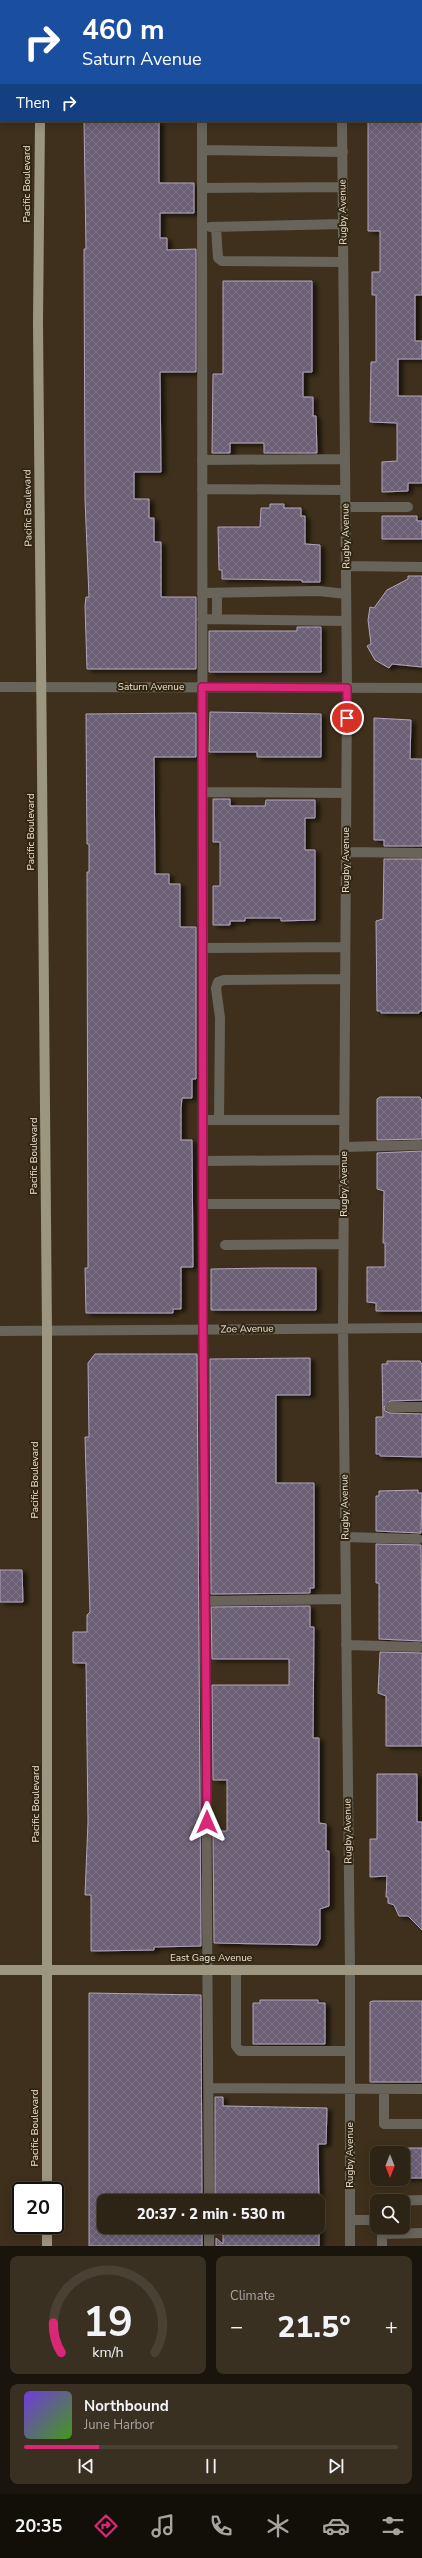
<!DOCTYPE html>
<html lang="en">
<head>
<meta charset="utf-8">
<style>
  :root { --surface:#2e2415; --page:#3a3022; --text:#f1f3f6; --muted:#a7a4a0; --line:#494134; --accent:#db2777 }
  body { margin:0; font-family:"Nunito Sans",sans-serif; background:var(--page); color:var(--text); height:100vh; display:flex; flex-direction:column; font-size:15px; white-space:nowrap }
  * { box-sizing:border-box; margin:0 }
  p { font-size:13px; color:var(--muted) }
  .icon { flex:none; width:22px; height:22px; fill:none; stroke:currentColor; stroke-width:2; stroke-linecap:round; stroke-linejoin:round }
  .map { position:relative; height:2246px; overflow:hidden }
  .side { display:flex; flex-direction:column; gap:10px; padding:10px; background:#19140c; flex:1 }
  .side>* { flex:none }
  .banner { position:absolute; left:0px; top:0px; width:422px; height:122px; box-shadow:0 2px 10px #0003,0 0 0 1px var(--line); background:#1a4fa0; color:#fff; overflow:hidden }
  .needle { width:26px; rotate:180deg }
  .fabs { position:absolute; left:370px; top:2146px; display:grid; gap:8px }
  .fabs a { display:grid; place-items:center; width:40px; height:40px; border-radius:8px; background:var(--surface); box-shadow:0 2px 10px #0003,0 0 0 1px var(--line); font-size:20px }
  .speed { position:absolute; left:12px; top:2182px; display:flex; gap:8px; font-size:20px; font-weight:700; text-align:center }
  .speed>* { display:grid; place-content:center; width:52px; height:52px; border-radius:50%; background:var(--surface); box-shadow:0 2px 10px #0003,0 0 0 1px var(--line); line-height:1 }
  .speed .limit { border:2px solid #111; border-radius:6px; background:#fff; color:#111 }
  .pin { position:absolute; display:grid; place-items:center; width:34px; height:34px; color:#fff; margin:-17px; border:2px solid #fff; border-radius:50%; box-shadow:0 1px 4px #0007 }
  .me { position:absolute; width:44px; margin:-22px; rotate:0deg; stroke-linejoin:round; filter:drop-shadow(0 0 3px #0008) }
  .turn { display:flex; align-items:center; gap:14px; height:84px; padding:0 16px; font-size:18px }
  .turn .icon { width:52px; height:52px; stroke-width:2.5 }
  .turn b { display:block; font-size:28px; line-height:34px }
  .then { display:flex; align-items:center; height:38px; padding:0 16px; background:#0003; gap:8px; font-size:15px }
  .big { font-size:30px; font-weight:800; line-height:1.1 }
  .side .card { flex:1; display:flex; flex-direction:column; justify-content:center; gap:6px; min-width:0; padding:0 14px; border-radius:8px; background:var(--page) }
  .side .dial { align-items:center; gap:0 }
  .dial svg { height:104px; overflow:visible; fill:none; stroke:var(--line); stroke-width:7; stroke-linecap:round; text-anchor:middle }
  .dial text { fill:var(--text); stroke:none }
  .song { display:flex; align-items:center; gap:12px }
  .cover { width:48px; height:48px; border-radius:6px; background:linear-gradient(135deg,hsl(260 70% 55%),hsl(100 70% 35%)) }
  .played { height:4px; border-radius:2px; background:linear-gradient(90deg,var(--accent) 20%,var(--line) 20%) }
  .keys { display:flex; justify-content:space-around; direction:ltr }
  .heat { display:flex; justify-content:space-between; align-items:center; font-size:22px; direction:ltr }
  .side .tiles { flex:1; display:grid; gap:10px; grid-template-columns:1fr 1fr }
  .card:last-child { grid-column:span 2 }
  .trip { position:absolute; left:97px; top:2194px; width:228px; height:40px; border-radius:8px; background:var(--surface); box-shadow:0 2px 10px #0003,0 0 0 1px var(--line); font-weight:800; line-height:40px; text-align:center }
  .menu { display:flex; height:64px; justify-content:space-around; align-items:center; background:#120e08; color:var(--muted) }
  .menu .icon { width:28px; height:28px }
  .menu .selected { color:var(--accent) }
  .menu b { font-size:18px; color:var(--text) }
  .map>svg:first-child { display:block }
  .building { fill:url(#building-cross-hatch); stroke:#b1a3bb; filter:url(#shadow) }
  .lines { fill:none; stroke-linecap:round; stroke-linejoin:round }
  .minor { stroke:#68645a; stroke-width:10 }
  .major { stroke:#9c957f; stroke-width:10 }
  .route-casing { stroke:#8e194d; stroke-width:10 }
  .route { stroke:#db2777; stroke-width:7 }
  .labels { text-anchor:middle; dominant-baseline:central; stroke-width:4; stroke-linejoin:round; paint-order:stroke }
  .street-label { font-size:10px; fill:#ebe2d5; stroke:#332612 }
</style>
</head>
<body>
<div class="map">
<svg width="422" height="2246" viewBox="0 0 422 2246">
  <defs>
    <pattern id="building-cross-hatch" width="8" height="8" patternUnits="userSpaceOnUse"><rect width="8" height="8" fill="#6b5e74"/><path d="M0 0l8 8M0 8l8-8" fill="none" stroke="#807587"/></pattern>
    <filter id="shadow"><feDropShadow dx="4.5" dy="2.5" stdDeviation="2" flood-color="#0009"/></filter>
  </defs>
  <rect width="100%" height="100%" fill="#3e301c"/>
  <path class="building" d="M84,121H159V183H194V213H160V238H167V250L196,249V372H160L161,472H134V499H149V518H154V542H161V597H196V669H87L85,606L86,597H89L85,499L84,249H86Z
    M368,121H422V295H415V341H422V359H398V396H422V483H408V491L382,492V462L397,461V423L370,422L371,362H376V295H372V272H380V231H368Z
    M223,281H312V372H303V397H313V416H316L317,453H264V443H230V453H212L213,374H223Z
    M270,504H284V508H301V516H305V544L320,545V582H302V580L222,579V570H219L218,527H260L261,508H270Z
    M382,516H417V521H422V539H382Z
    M408,576H422V667L392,664L389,668L375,660L367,646L371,644L368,620L370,607L374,608L387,590L408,579Z
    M297,627H321V672H209V631H297Z
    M210,712L321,714V757H257V752H209Z
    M196,713V757H154L155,874H169V884H180V927H196V1079H192V1098H182L181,1108V1140H192L193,1267H181V1309H173V1313H86L85,1268H88L87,872H89V844H87L86,714Z
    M374,718L411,720L410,759H422V846H384V840H374Z
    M213,799H230V806H265L266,800H315V818H305V850H315V920L281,921V918H245V921H230V925H213V886H220V842H213Z
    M384,859H422V1011H419V1013H381V1011H377L376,921L383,919Z
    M380,1097H420L422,1100V1139L377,1140V1099Z
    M422,1151V1311H376V1303L367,1302V1267H385V1243H383L384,1191L377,1189V1153Z
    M267,1268H316V1310H211V1269Z
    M95,1354H197L201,1946L154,1947V1950L91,1951V1895H85L88,1822L86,1663H73V1632H87V1615L90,1612L85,1437H89L88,1363Z
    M310,1358V1395H276V1483H314V1588H310V1593L211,1594L210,1359Z
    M387,1361H420L422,1364V1400L390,1401L384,1407L385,1411L390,1413L422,1414V1457L380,1456V1454H376V1417H383L382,1364H387Z
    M418,1490V1493H422L421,1533L376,1531V1496H379V1491Z
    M376,1544L421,1545L422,1641L379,1639V1583H376Z
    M0,1570H22L23,1602H0Z
    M310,1606V1627H314L313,1738H319V1823L326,1824V1851H329V1906L320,1909V1939L317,1945L214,1943L213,1831H227V1780H213L212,1685H289V1659H212L211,1607Z
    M380,1652L422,1653V1746H386V1696L378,1693Z
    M377,1774H417V1822H422V1930L408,1916H399L394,1905L388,1903V1897H386L387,1876L370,1877V1839H377Z
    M89,1993L201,1995L202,2201H104V2227H202V2246H89Z
    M260,2000H318V2003H325V2044H253V2003H260Z
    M373,2001H422V2082H370V2002Z
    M215,2097H223V2106L327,2108L326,2144H318L319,2201H215Z
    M403,2148H422V2178H403Z
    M223,2227H319V2246H216V2238L223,2244Z"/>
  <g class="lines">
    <path class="minor" d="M202,0V1
      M341,0V1
      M421,60L422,47
      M202,121L203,1330L209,2201
      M342,121L347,688L343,1328L350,1970V2246
      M202,150L343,152
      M202,188L343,187
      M210,227L343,224
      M216,227L218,258L222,261L343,262
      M202,460L345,459
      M202,489L345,490
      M345,507H408
      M346,566L422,567
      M202,593L319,591L346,594
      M217,593V619
      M202,619L346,621
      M0,687L422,688
      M202,792L346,793
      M346,852L422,853
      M203,948L345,947
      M203,1120H344
      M219,1120L220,1018L216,988L218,982L224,980L345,979
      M344,1147L420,1145
      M203,1161L344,1160
      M203,1204H343
      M225,1245L343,1244
      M0,1331L422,1328
      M390,1407H422
      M345,1537L418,1539
      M206,1601L346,1599
      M346,1645L419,1647
      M236,1970V2046L240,2051H350
      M208,2088L422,2089
      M384,2089V2124H422
      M392,2201L422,2200
      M350,2220H377
      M209,2227V2246
      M382,2228V2246
      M382,2234L422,2233"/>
    <path class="major" d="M407,0L415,1
      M45,1V0
      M40,121L38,322L47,1331V2191
      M0,1970H422
      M47,2246V2225"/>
  </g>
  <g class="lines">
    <defs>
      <path id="route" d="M207,1822L203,1330L202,687L347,688V718"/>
    </defs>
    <use href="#route" class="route-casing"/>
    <use href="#route" class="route"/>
  </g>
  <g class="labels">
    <g class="street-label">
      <text transform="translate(27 184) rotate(-90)">Pacific Boulevard</text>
      <text transform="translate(343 212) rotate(-91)">Rugby Avenue</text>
      <text transform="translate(28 508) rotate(-91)">Pacific Boulevard</text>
      <text transform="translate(346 536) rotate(-91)">Rugby Avenue</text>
      <text x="151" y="687">Saturn Avenue</text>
      <text transform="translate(31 832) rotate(-90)">Pacific Boulevard</text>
      <text transform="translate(346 860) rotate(-90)">Rugby Avenue</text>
      <text transform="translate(34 1156) rotate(-90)">Pacific Boulevard</text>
      <text transform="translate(344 1184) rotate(-90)">Rugby Avenue</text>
      <text transform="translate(247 1329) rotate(-1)">Zoe Avenue</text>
      <text transform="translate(35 1480) rotate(-90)">Pacific Boulevard</text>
      <text transform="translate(345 1507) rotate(-91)">Rugby Avenue</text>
      <text transform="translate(36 1804) rotate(-90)">Pacific Boulevard</text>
      <text transform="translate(348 1831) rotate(-91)">Rugby Avenue</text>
      <text x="211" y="1958">East Gage Avenue</text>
      <text transform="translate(35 2128) rotate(-90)">Pacific Boulevard</text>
      <text transform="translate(350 2155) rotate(-90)">Rugby Avenue</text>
    </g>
  </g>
</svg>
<div class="fabs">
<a><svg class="needle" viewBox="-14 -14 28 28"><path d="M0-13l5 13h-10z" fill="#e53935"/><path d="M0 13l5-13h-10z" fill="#a7a4a0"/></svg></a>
<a><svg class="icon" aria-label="search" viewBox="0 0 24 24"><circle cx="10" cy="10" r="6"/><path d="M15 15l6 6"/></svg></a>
</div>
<div class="speed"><div class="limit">20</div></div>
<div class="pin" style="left:347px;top:718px;background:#d93025"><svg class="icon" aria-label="arrive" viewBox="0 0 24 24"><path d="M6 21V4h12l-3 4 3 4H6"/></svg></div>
<svg class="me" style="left:207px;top:1822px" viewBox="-20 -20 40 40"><path d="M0-17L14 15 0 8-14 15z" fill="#db2777" stroke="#fff" stroke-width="4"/></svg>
<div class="trip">20:37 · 2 min · 530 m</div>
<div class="banner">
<div class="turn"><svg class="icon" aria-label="right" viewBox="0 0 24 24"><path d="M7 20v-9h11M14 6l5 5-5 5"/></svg><div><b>460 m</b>Saturn Avenue</div></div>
<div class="then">Then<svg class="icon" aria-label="right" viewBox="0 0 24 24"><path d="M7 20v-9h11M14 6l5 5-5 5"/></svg></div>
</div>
</div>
<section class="side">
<div class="tiles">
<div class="card dial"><svg viewBox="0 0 100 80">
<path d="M14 69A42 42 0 1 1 86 69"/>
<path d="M14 69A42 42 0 0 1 8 46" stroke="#db2777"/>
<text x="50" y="56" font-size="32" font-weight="700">19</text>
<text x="50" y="72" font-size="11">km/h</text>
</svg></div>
<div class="card"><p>Climate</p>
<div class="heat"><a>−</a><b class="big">21.5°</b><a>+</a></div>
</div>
<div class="card">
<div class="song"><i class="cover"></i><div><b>Northbound</b><p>June Harbor</p></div></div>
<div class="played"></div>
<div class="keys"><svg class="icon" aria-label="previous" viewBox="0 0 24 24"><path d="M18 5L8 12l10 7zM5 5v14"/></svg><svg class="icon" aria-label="pause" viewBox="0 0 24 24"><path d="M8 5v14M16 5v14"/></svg><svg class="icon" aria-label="next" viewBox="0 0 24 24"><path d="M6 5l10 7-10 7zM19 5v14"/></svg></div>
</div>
</div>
</section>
<nav class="menu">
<b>20:35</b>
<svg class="icon selected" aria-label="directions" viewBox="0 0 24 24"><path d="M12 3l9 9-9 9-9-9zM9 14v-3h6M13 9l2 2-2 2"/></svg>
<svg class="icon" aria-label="music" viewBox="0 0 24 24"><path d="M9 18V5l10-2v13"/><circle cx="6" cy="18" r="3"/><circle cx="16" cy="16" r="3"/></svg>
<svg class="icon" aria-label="phone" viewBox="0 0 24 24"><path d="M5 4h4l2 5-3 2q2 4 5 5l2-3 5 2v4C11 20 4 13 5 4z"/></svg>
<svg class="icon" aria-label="climate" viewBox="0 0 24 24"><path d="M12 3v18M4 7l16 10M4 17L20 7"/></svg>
<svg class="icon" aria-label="car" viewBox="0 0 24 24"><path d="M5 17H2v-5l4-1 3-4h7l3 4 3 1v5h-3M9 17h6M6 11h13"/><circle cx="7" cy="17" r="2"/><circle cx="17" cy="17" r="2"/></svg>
<svg class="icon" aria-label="filters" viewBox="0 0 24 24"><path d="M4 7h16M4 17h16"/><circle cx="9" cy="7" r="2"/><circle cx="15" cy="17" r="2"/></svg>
</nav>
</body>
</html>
